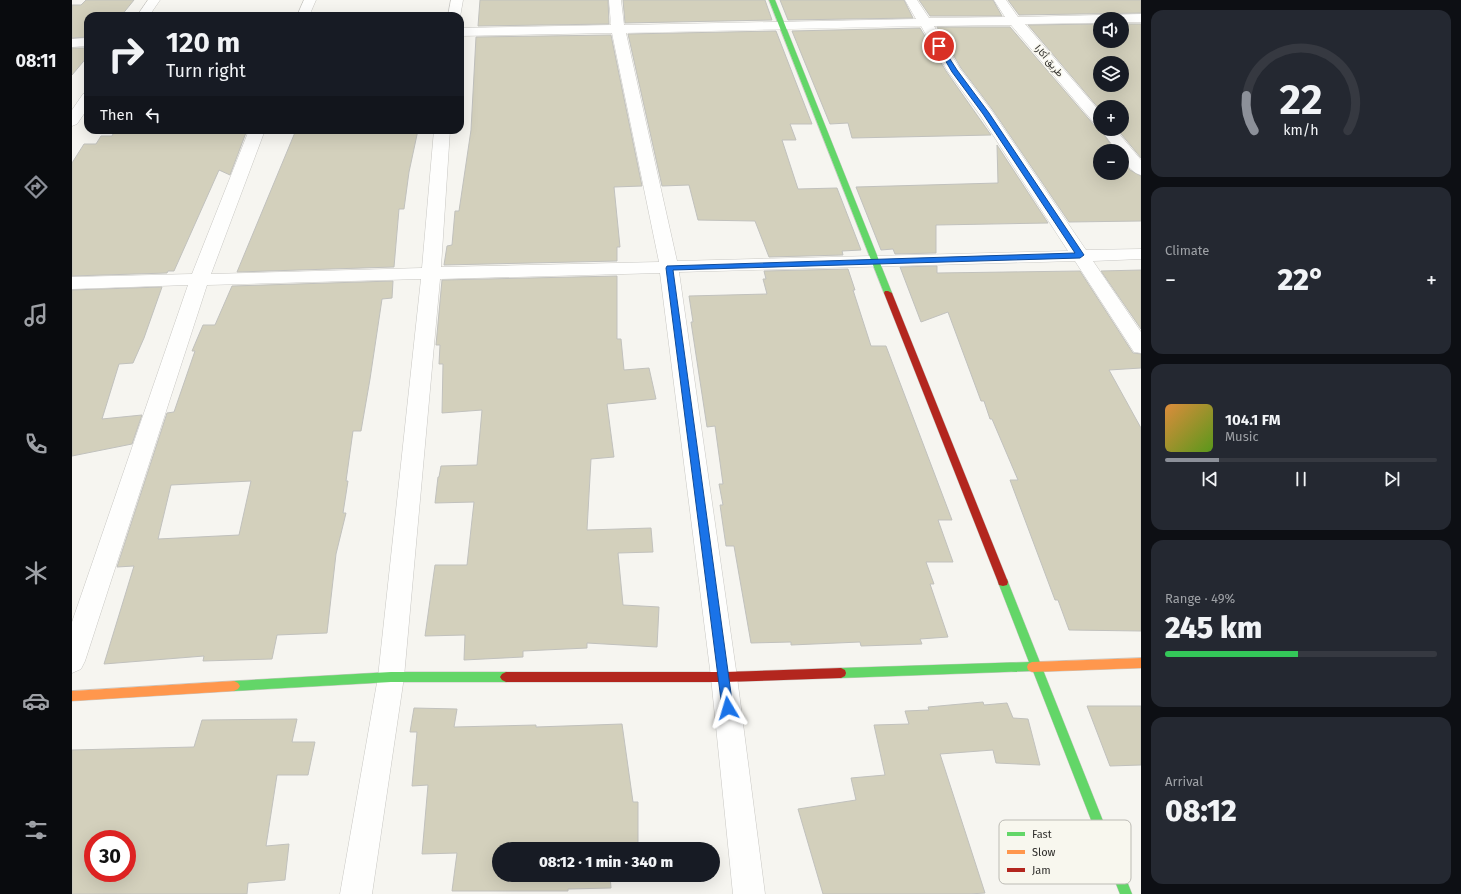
<!DOCTYPE html>
<html lang="en">
<head>
<meta charset="utf-8">
<style>
  :root { --surface:#171b24; --page:#242831; --text:#f1f3f6; --muted:#9ea1a6; --line:#363941; --accent:#8c9099 }
  body { margin:0; font-family:"Fira Sans",Vazirmatn,sans-serif; background:var(--page); color:var(--text); height:100vh; display:flex; flex-direction:column; font-size:15px; white-space:nowrap }
  * { box-sizing:border-box; margin:0 }
  p { font-size:13px; color:var(--muted) }
  .icon { flex:none; width:22px; height:22px; fill:none; stroke:currentColor; stroke-width:2; stroke-linecap:round; stroke-linejoin:round }
  .map { position:relative; flex:1; overflow:hidden }
  .panel { display:flex; flex-direction:column; gap:10px; padding:10px; background:#0d0f14; width:320px }
  .panel>* { flex:none }
  .hud { position:absolute; left:12px; top:12px; width:380px; height:122px; border-radius:12px; box-shadow:0 4px 16px #0002; background:#171b24; color:var(--text); overflow:hidden }
  .buttons { position:absolute; left:1021px; top:12px; display:grid; gap:8px }
  .buttons a { display:grid; place-items:center; width:36px; height:36px; border-radius:50%; background:var(--surface); box-shadow:0 4px 16px #0002; font-size:20px }
  .speed { position:absolute; left:12px; top:830px; display:flex; gap:8px; font-size:20px; font-weight:700; text-align:center }
  .speed>* { display:grid; place-content:center; width:52px; height:52px; border-radius:50%; background:var(--surface); box-shadow:0 4px 16px #0002; line-height:1 }
  .speed .limit { border:6px solid #d22; background:#fff; color:#111 }
  .pin { position:absolute; display:grid; place-items:center; width:34px; height:34px; color:#fff; margin:-17px; border:2px solid #fff; border-radius:50%; box-shadow:0 1px 4px #0007 }
  .me { position:absolute; width:44px; margin:-22px; rotate:353deg; stroke-linejoin:round; filter:drop-shadow(0 0 3px #0008) }
  .turn { display:flex; align-items:center; gap:14px; height:84px; padding:0 16px; font-size:18px }
  .turn .icon { width:52px; height:52px; stroke-width:2.5 }
  .turn b { display:block; font-size:28px; line-height:34px }
  .then { display:flex; align-items:center; height:38px; padding:0 16px; background:#0003; gap:8px; font-size:15px }
  .big { font-size:30px; font-weight:800; line-height:1.1 }
  .panel .widget { flex:1; display:flex; flex-direction:column; justify-content:center; gap:6px; min-width:0; padding:0 14px; border-radius:12px; background:var(--page) }
  .panel .dial { align-items:center; gap:0 }
  .dial svg { height:104px; overflow:visible; fill:none; stroke:var(--line); stroke-width:7; stroke-linecap:round; text-anchor:middle }
  .dial text { fill:var(--text); stroke:none }
  .song { display:flex; align-items:center; gap:12px }
  .cover { width:48px; height:48px; border-radius:6px; background:linear-gradient(135deg,hsl(30 70% 55%),hsl(90 70% 35%)) }
  .played { height:4px; border-radius:2px; background:linear-gradient(90deg,var(--accent) 20%,var(--line) 20%) }
  .keys { display:flex; justify-content:space-around; direction:ltr }
  .heat { display:flex; justify-content:space-between; align-items:center; font-size:22px; direction:ltr }
  .charge { height:6px; border-radius:3px; background:linear-gradient(90deg,#34c759 49%,var(--line) 0) }
  .trip { position:absolute; left:420px; top:842px; width:228px; height:40px; border-radius:20px; background:var(--surface); box-shadow:0 4px 16px #0002; font-weight:800; line-height:40px; text-align:center }
  main { display:flex; flex:1; min-height:0 }
  .tab-bar { display:flex; flex-direction:column; width:72px; justify-content:space-around; align-items:center; background:#090b0e; color:var(--muted) }
  .tab-bar .icon { width:28px; height:28px }
  .tab-bar .active { color:var(--accent) }
  .tab-bar b { font-size:18px; color:var(--text) }
  .map>svg:first-child { display:block }
  .building { fill:#d3d0bc; stroke:#c1c1bd; fill-rule:evenodd }
  .lines { fill:none; stroke-linecap:round; stroke-linejoin:round }
  .street-casing { stroke:#c8c7c3; stroke-width:1 }
  .fast-casing { stroke:#c8c7c3; stroke-width:1 }
  .slow-casing { stroke:#c8c7c3; stroke-width:1 }
  .jam-casing { stroke:#c8c7c3; stroke-width:1 }
  .street { fill:#fefefd; fill-rule:evenodd }
  .fast { fill:#63d668; fill-rule:evenodd }
  .slow { fill:#ff974d; fill-rule:evenodd }
  .jam { fill:#b3261e; fill-rule:evenodd }
  .route { fill:#1a73e8; stroke:#114b97 }
  .labels { text-anchor:middle; dominant-baseline:central; stroke-width:3; stroke-linejoin:round; paint-order:stroke }
  .far-street-label { font-size:10px; fill:#2f2e2b; stroke:#f8f7ee }
  .key { fill:#f8f7ee; stroke:#bcbbb4; stroke-width:1 }
  .key-label { font-size:11px; fill:#2f2e2b }
</style>
</head>
<body>
<main>
<nav class="tab-bar">
<b>08:11</b>
<svg class="icon active" aria-label="directions" viewBox="0 0 24 24"><path d="M12 3l9 9-9 9-9-9zM9 14v-3h6M13 9l2 2-2 2"/></svg>
<svg class="icon" aria-label="music" viewBox="0 0 24 24"><path d="M9 18V5l10-2v13"/><circle cx="6" cy="18" r="3"/><circle cx="16" cy="16" r="3"/></svg>
<svg class="icon" aria-label="phone" viewBox="0 0 24 24"><path d="M5 4h4l2 5-3 2q2 4 5 5l2-3 5 2v4C11 20 4 13 5 4z"/></svg>
<svg class="icon" aria-label="climate" viewBox="0 0 24 24"><path d="M12 3v18M4 7l16 10M4 17L20 7"/></svg>
<svg class="icon" aria-label="car" viewBox="0 0 24 24"><path d="M5 17H2v-5l4-1 3-4h7l3 4 3 1v5h-3M9 17h6M6 11h13"/><circle cx="7" cy="17" r="2"/><circle cx="17" cy="17" r="2"/></svg>
<svg class="icon" aria-label="filters" viewBox="0 0 24 24"><path d="M4 7h16M4 17h16"/><circle cx="9" cy="7" r="2"/><circle cx="15" cy="17" r="2"/></svg>
</nav>
<div class="map">
<svg width="1069" height="894" viewBox="0 0 1069 894">
  <rect width="100%" height="100%" fill="#f6f5f0"/>
  <path class="building" d="M14,0H62L49,16H16V37L0,38V5H9Z
    M408,0H536L537,24L406,26Z
    M551,0H693L700,20L553,23Z
    M708,0H832L841,18L716,20Z
    M847,0H921L930,16H858Z
    M936,0H1069V13L947,15Z
    M1028,24V41H1050V24H1069V158L1045,129H1050V107H1028V110L956,25ZM1028,63H1050V85H1028Z
    M865,27H938L1022,125L1027,127L1043,151H1028V173H1050V158L1058,170L1069,176V221L997,222L920,109L889,68Z
    M848,28L874,71L919,135L780,138L776,123L758,124L720,31Z
    M704,31L740,124H718L724,140H710L726,189L765,188L789,250L770,251L771,255L697,257L683,221L626,220L617,185L590,186L556,34Z
    M539,35L570,186L542,187L548,247H545V261L372,265L375,246L380,245L383,211H387L399,130L404,37Z
    M0,48H16V56L0,75Z
    M43,130H175L158,175L147,170L102,271H96L95,273L0,276V163L12,144H24L29,136H40Z
    M224,130H346L337,172L332,209H327L322,267L165,272Z
    M925,145L976,223L864,225V253L823,254L821,249L809,250L784,187L926,183Z
    M865,266V273L1008,271L1061,353L1069,354V368L1037,370L1069,428V631L997,630L986,600H983L938,480H946L920,419H918L912,401H909L876,312L849,322L828,267Z
    M776,269L783,290H781L799,346H814L880,520H866L881,562H854L862,584H858L876,637L848,639L850,644L789,646L788,642L719,645V642L679,643L662,546H654L648,505H651L647,484H651L643,426L635,427L619,322H621L617,296L695,294L691,279H694L692,271Z
    M1069,270V329L1029,271Z
    M545,276V339H549L552,370L577,368L584,399L535,404L542,457L519,459L515,530L579,528L581,552L546,553L551,605L587,607L585,647L515,643V648L451,651V657L392,660L393,635L353,636L363,565H395L402,502L363,503L366,477H367L369,466L405,465L410,410L370,413L371,364H367L368,345H364L370,280Z
    M321,281L320,298L310,299L298,379L289,431H281L274,481H276L271,513H274L264,554L255,633L205,635L200,659L131,661L132,656L32,664L62,566L45,567L95,413L102,412L123,351H120L131,325H143L160,286ZM179,481L167,535L86,539L99,485Z
    M90,287L72,338L61,363L47,364L30,419L70,415L60,444L0,456V290Z
    M911,702L912,705L935,703L941,718L956,719L968,765L924,763L921,750L868,754L913,893L897,894H751L726,809L784,800L779,778L813,775L802,725L837,724L833,711L857,710L856,707Z
    M1015,706H1069V765L1038,766Z
    M342,708L385,709L382,727L464,725V727L550,724L561,802H566V849H427V875H538L539,888L496,889V891H380L385,853L350,854L356,785L340,786L345,732H338Z
    M225,719L220,742H243L236,775H205L194,846L217,844L213,880L176,883L175,894H0V750L122,747L130,720ZM21,839H55V873H21Z"/>
  <g class="lines">
    <defs>
      <path id="street" d="M76,0H88L77,16H65Z
        M232,0H244L237,16H225Z
        M379,0H391L388,17L376,16Z
        M537,0H549L552,25L844,19L833,0H845L857,18L933,17L922,0H934L946,17L1069,14V22H1050V19H1028V23L953,24L1028,112V126L1023,124L939,25L862,26L888,69L919,110L1014,250L1069,249V259L1021,261L1069,332V353L1062,352L1003,261L607,272L665,677L693,894H661L639,677L588,273L368,279L332,677L300,894H268L306,677L349,279L135,285L13,661L9,669L0,673V622L116,285L0,289V277L120,274L177,130H193L139,274L350,268L362,130H378L369,267L587,262L540,33L388,36V28L539,25ZM849,26L875,70L908,115L996,251L605,261L554,33Z
        M16,38V46L0,47V39Z
        M16,93V108L5,124L0,126V110L11,94Z
        M1028,128L1043,129L1069,160V175C1060,173 1050,161 1050,151H1045Z"/>
      <path id="fast" d="M697,0H703L820,293L819,295H816L812,293Z
        M931,578L935,579L936,582L1060,894H1048L961,671L769,678L765,676L764,673L765,670L769,668L957,662L926,582L927,579Z
        M319,672H434L438,674L440,677L438,680L434,682H319L162,691L158,689L156,686L158,683L162,681Z"/>
      <path id="slow" d="M1069,658V668L960,672L956,670L955,667L956,664L960,662Z
        M162,681L166,683L168,686L166,689L162,691L0,701V691Z"/>
      <path id="jam" d="M813,291H816L820,293L936,582L935,585L931,586L927,585L926,582L812,293Z
        M769,668L773,670L774,673L773,676L769,678L652,682H434L430,680L428,677L430,674L434,672H652Z"/>
    </defs>
    <use href="#street" class="street-casing"/>
    <use href="#fast" class="fast-casing"/>
    <use href="#slow" class="slow-casing"/>
    <use href="#jam" class="jam-casing"/>
    <use href="#street" class="street"/>
    <use href="#fast" class="fast"/>
    <use href="#slow" class="slow"/>
    <use href="#jam" class="jam"/>
  </g>
  <path class="route" d="M865,45H869L885,70L917,113L1012,255L1008,258L601,270L661,708L660,712L656,713L652,712L650,708L594,268L595,266L1003,253L911,114L880,72L865,46Z"/>
  <g class="labels">
    <g class="far-street-label">
      <text transform="translate(977 61) rotate(50)">طريق أكارا</text>
    </g>
  </g>
  <rect x="927" y="820" width="132" height="64" rx="6" class="key"/>
  <rect x="935" y="832" width="18" height="4" fill="#63d668"/>
  <rect x="935" y="850" width="18" height="4" fill="#ff974d"/>
  <rect x="935" y="868" width="18" height="4" fill="#b3261e"/>
  <g class="key-label">
    <text x="960" y="838">Fast</text>
    <text x="960" y="856">Slow</text>
    <text x="960" y="874">Jam</text>
  </g>
</svg>
<div class="buttons">
<a><svg class="icon" aria-label="sound" viewBox="0 0 24 24"><path d="M4 9h4l5-4v14l-5-4H4zM17 9q2 3 0 6"/></svg></a>
<a><svg class="icon" aria-label="layers" viewBox="0 0 24 24"><path d="M12 4l9 5-9 5-9-5zM3 14l9 5 9-5"/></svg></a>
<a>+</a>
<a>−</a>
</div>
<div class="speed"><div class="limit">30</div></div>
<div class="pin" style="left:867px;top:46px;background:#d93025"><svg class="icon" aria-label="arrive" viewBox="0 0 24 24"><path d="M6 21V4h12l-3 4 3 4H6"/></svg></div>
<svg class="me" style="left:656px;top:708px" viewBox="-20 -20 40 40"><path d="M0-17L14 15 0 8-14 15z" fill="#1a73e8" stroke="#fff" stroke-width="4"/></svg>
<div class="trip">08:12 · 1 min · 340 m</div>
<div class="hud">
<div class="turn"><svg class="icon" aria-label="right" viewBox="0 0 24 24"><path d="M7 20v-9h11M14 6l5 5-5 5"/></svg><div><b>120 m</b>Turn right</div></div>
<div class="then">Then<svg class="icon" aria-label="left" viewBox="0 0 24 24"><path d="M17 20v-9H6M10 6l-5 5 5 5"/></svg></div>
</div>
</div>
<section class="panel">
<div class="widget dial"><svg viewBox="0 0 100 80">
<path d="M14 69A42 42 0 1 1 86 69"/>
<path d="M14 69A42 42 0 0 1 8 42" stroke="#8c9099"/>
<text x="50" y="56" font-size="32" font-weight="700">22</text>
<text x="50" y="72" font-size="11">km/h</text>
</svg></div>
<div class="widget"><p>Climate</p>
<div class="heat"><a>−</a><b class="big">22°</b><a>+</a></div>
</div>
<div class="widget">
<div class="song"><i class="cover"></i><div><b>104.1 FM</b><p>Music</p></div></div>
<div class="played"></div>
<div class="keys"><svg class="icon" aria-label="previous" viewBox="0 0 24 24"><path d="M18 5L8 12l10 7zM5 5v14"/></svg><svg class="icon" aria-label="pause" viewBox="0 0 24 24"><path d="M8 5v14M16 5v14"/></svg><svg class="icon" aria-label="next" viewBox="0 0 24 24"><path d="M6 5l10 7-10 7zM19 5v14"/></svg></div>
</div>
<div class="widget"><p>Range · 49%</p><b class="big">245 km</b><div class="charge"></div></div>
<div class="widget"><p>Arrival</p><b class="big">08:12</b></div>
</section>
</main>
</body>
</html>
